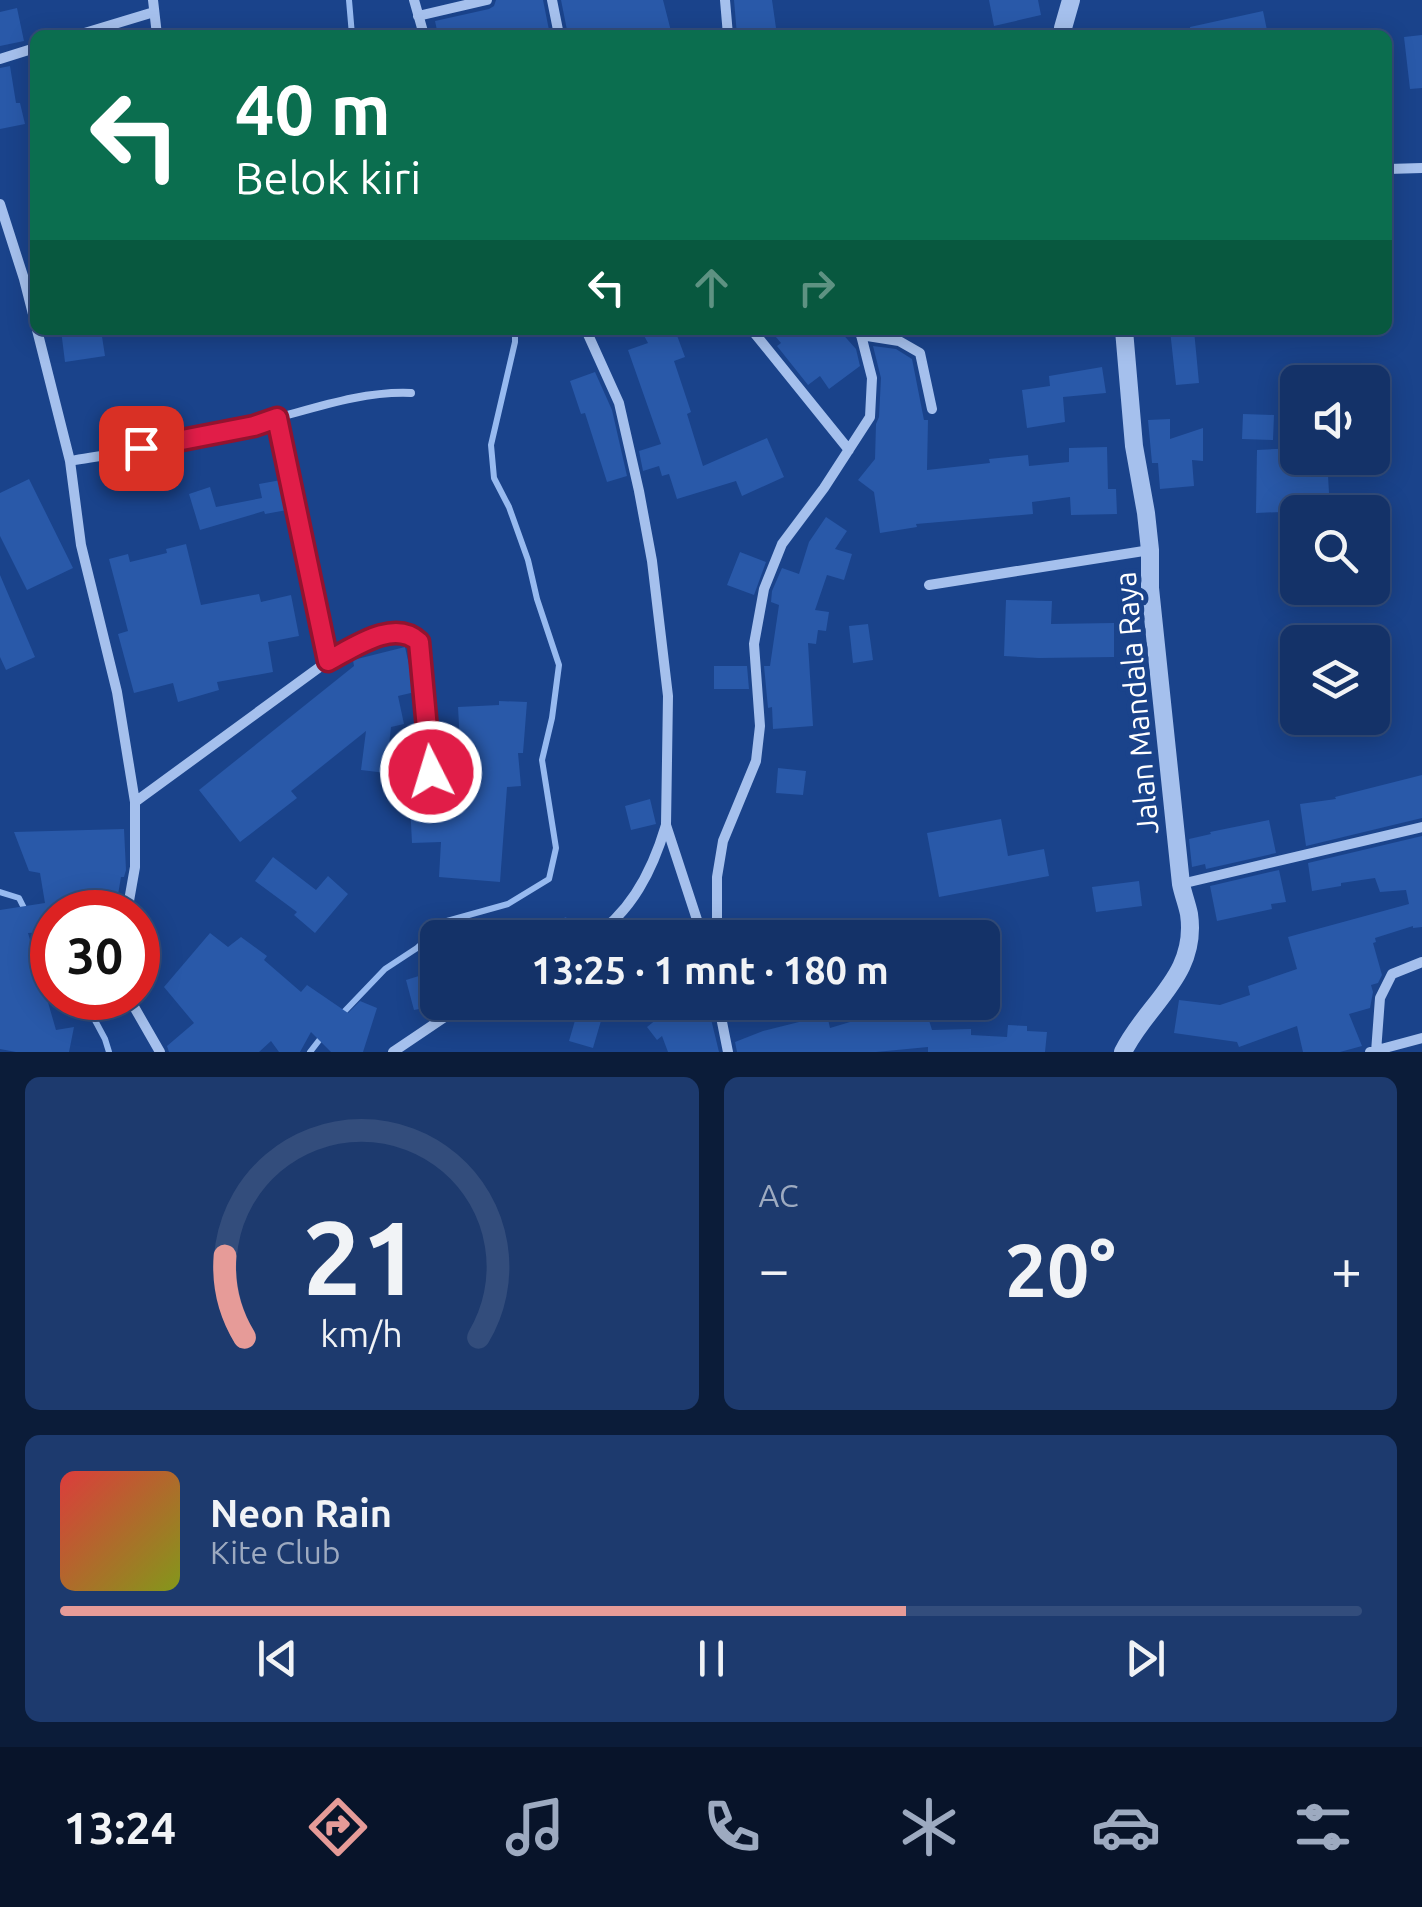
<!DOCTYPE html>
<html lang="id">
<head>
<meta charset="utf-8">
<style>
  :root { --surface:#143268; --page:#1d3a6e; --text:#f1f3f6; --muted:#9daac0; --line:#334d7c; --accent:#e69b98 }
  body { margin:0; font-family:Ubuntu,sans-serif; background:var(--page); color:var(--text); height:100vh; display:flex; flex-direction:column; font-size:38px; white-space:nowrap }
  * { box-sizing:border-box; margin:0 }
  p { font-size:32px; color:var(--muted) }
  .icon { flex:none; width:55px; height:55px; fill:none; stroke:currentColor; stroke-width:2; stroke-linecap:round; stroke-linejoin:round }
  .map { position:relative; height:1052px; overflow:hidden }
  .panel { display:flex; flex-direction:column; gap:25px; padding:25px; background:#0b1c39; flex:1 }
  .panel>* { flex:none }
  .top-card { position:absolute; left:30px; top:30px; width:1362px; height:305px; border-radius:15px; box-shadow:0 5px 25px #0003,0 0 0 2px var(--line); background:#0b6e4f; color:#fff; overflow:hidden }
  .buttons { position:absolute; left:1280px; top:365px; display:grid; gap:20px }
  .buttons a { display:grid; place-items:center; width:110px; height:110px; border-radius:15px; background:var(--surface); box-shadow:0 5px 25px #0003,0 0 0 2px var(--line); font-size:50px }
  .speed { position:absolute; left:30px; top:890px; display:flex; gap:20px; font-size:50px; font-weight:700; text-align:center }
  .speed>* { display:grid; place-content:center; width:130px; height:130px; border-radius:50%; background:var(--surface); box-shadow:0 5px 25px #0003,0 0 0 2px var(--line); line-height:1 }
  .speed .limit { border:15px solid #d22; background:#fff; color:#111 }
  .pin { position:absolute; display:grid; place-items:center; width:85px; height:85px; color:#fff; margin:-42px; border-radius:20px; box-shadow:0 5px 15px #0006 }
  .me { position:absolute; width:110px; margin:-55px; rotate:355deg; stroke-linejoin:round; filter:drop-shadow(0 0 8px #0008) }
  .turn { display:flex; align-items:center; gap:35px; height:210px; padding:0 40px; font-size:45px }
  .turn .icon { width:130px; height:130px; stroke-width:2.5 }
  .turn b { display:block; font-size:70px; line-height:85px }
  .lanes { display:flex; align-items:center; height:95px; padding:0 40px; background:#0003; justify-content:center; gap:50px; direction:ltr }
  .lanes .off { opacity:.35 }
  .big { font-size:75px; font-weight:700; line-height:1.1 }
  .panel .widget { flex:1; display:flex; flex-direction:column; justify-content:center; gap:15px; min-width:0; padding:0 35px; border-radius:15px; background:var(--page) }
  .panel .dial { align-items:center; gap:0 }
  .dial svg { height:260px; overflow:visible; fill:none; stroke:var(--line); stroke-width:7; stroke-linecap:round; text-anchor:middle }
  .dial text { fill:var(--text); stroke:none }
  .song { display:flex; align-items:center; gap:30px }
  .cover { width:120px; height:120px; border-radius:15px; background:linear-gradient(135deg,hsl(0 70% 55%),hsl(70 70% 35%)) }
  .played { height:10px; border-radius:5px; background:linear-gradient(90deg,var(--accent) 65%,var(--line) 65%) }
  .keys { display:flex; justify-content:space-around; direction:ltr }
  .heat { display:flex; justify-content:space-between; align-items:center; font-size:55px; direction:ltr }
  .panel .tiles { flex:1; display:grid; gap:25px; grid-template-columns:1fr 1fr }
  .widget:last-child { grid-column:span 2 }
  .trip { position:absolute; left:420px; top:920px; width:580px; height:100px; border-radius:15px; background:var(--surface); box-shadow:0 5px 25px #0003,0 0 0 2px var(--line); font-weight:700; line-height:100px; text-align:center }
  .tab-bar { display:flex; height:160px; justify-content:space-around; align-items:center; background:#08142a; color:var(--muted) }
  .tab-bar .icon { width:70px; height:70px }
  .tab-bar .current { color:var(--accent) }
  .tab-bar b { font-size:45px; color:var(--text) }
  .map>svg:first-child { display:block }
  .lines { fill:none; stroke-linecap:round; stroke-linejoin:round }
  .stream { stroke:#97baf0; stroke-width:6 }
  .building { fill:#2959a9 }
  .service { stroke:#a5c0ed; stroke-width:8 }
  .minor { stroke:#a5c0ed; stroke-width:10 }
  .tertiary { stroke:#a5c0ed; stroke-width:18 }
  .route-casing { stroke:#92132f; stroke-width:25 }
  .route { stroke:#e11d48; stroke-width:18 }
  .labels { text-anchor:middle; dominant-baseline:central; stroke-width:10; stroke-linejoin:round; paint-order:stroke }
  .street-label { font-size:30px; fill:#fff; stroke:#1a438b }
</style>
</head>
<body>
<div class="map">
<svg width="1422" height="1052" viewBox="0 0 1422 1052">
  <rect width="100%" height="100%" fill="#1a438b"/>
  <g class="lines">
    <path class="stream" d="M349,0L352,35
      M0,892L19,898L25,910
      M33,926L48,964L52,967
      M83,998L105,1039L109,1052
      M339,1017L385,969L417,948L447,921L508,904L549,879L556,848L542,760L552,718L559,665L537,599L528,560L509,507L494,478L491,445L515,342V330
      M310,1052L324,1034"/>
  </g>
  <path class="building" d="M496,0H543L550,35H438L435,21L489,9L494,6Z
    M561,0H663L672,35H568Z
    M734,0H772L777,35H737Z
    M989,0H1038L1041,15L994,26Z
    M17,8L24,41L0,46V12Z
    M1263,11L1268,35H1191L1190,27Z
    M1422,35V88L1410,89L1404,37Z
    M10,66L16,103H20L25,124L0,129V68Z
    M61,330H101L105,356L65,362Z
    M641,330H675L685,357L674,361L691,412L687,414L703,466L767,438L784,477L742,496L736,481L677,499L669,474L662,476L659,466L643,471L639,451L661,444L628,350L648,343Z
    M770,330H839L856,349L860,366L829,389L820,376L808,385L777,346L781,343Z
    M1170,330H1194L1199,383L1176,385Z
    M873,346L896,349L912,359L924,420H928L927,470L990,463L989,459L1028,455L1029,466L1069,462V448L1107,447L1108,489H1116L1117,514L1071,515L1070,497L1032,502L1033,514L916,524L917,527L880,533L874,492L858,480L875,459L876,424L879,417L881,378Z
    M1102,367L1106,393L1063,397L1065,422L1027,428L1022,390L1050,386L1049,376Z
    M595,372L612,410L627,476L607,482L585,413L581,414L570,381Z
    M1243,414L1274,415L1273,440L1242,439Z
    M1170,419V439L1203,428V461L1192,460L1194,486L1160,489L1158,463H1152L1148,420Z
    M1298,448V458H1327L1330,510L1256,513L1257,450Z
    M29,479L73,568L27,590L0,536V493Z
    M281,480L287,510L265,514L264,511L200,530L189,494L210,487L216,507L262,498L259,484Z
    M826,517L847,531L835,549L852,554L844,580L827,575L815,610L829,612L826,631L818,630L816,644L808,643L813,726L773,729L772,707L768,708L764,666H770L779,605L771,602L772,591L782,568L799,574L809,542Z
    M186,544L201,605L259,594L261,602L291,595L299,636L268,642L273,672L217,682L219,690L178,702L173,683L134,693L118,634L128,631L109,559L128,554L130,562L167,553L166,549Z
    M740,552L766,562L754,595L727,585Z
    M0,575L35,657L6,670L0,657Z
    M1006,600L1052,601L1051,624L1114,623V657L1039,658L1004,656Z
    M868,624L873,660L853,663L849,626Z
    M405,647L415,692L398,696L404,724L391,727L386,773L361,770L366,731L291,791L297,798L240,842L199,790L354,666L353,660Z
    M714,666H747L749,689H714Z
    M499,701L527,702L523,753H518L521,786L507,787L500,882L439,877L441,842L412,843L410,804L442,802L438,745L460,743L458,707L499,705Z
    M778,768L806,771L803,795L776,793Z
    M1422,775V818L1306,846L1300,804L1336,799L1335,797Z
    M650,799L656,824L631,830L625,806Z
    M1001,819L1008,856L1044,849L1049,876L939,897L927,833Z
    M1269,820L1276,853L1206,869L1205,864L1192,867L1189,839L1211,834L1210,832Z
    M124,829L126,870L124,877H121L115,912H52V932L28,933L56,1030L74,1027L69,1052H16L0,1049V910L45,903L40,873L29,871L14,832Z
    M1422,836V927L1413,928V926L1375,938L1376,942L1373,943L1382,975L1378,983L1371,985L1373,992L1370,1008L1349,1014L1362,1046L1340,1052H1303L1297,1026L1239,1047L1237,1042L1174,1033L1179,1000L1220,1005L1250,995L1248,986L1297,969L1288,937L1409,904L1406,890L1380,892L1375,878L1341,883V886L1312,891L1308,863Z
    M273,857L316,890L328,876L348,894L315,933L294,915L297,912L255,881Z
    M1279,870L1286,902L1271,904L1272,909L1217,921L1210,886Z
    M1139,881L1142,906L1096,912L1092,887Z
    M566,917L576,938H523Z
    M210,933L228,947L241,937L267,956L264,960L301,992L307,985L348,1013L360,1001L377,1008L363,1052H331L311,1032L300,1052H279L271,1041L259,1052H169L167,1046L194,1023L164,987Z
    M438,970V1005L414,1010L406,980Z
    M657,1002H698L711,1019L719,1052H668L662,1036L657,1040L647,1027L662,1015Z
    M866,1002H918L920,1009L925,1007L932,1030L971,1029V1035L1007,1037L1008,1025L1027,1026V1031L1047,1032L1045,1052H928V1047L876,1052H737L735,1042L763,1031L827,1015L830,1028L870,1016Z
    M579,1007L603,1014L593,1048L569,1041Z"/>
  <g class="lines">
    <path class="service" d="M277,418C321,406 366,391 411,393"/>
    <path class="minor" d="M153,0L157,35
      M414,0L424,35
      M552,0L559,35
      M725,0L728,35
      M418,16L487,0
      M78,35L154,12
      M0,59L35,48
      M1388,169L1422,168
      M0,204L24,279L35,322
      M37,330L70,461L81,545L117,692L135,802V867L127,912
      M586,330L619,403L639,491L652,561L668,696L666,825L703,938
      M752,330L849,450
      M861,335L899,341L920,353L932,409
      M70,461C139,449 211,442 277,418L328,661
      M929,585L1150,550
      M135,802L328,661L375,636L403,633L413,636L419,642L431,772
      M1181,884L1422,827
      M591,938C632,913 653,869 666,825
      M714,938L717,925V877L723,841L756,761L760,726L754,644L764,589L782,544L824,488L870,417L872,378L861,335L856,330
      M129,998L160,1052
      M718,1002L728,1052
      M720,1012L756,1002
      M393,1052L467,1002
      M1370,1052L1422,1038
      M1376,1052L1380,998L1392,974L1422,962"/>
    <path class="tertiary" d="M1063,35V28L1071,0
      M1123,1052C1147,1003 1198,976 1189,914C1187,904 1183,894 1181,884L1150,588V550L1146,513L1134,446L1124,330"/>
  </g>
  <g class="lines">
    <defs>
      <path id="route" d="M141,448L254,426L277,418L328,661C353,648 394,618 419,642L431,772"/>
    </defs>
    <use href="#route" class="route-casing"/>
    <use href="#route" class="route"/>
  </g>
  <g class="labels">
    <g class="street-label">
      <text transform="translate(1136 703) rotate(-95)">Jalan Mandala Raya</text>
    </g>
  </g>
</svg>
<div class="buttons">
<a><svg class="icon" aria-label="sound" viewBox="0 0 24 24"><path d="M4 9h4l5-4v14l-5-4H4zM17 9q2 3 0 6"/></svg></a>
<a><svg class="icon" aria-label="search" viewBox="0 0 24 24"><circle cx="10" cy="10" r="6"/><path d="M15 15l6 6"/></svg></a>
<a><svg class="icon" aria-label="layers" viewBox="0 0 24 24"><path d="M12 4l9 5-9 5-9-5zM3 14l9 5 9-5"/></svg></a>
</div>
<div class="speed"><div class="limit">30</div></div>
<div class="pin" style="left:141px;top:448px;background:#d93025"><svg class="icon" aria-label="arrive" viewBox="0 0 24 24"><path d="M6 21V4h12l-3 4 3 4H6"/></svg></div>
<svg class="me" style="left:431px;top:772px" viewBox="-20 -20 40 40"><circle r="17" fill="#e11d48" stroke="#fff" stroke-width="3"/><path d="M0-11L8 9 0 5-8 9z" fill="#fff"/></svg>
<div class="trip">13:25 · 1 mnt · 180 m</div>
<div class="top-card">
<div class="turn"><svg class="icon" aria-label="left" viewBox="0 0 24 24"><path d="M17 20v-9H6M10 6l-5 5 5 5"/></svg><div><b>40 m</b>Belok kiri</div></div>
<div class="lanes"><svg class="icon" aria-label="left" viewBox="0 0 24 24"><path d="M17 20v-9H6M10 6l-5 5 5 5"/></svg><svg class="icon off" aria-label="ahead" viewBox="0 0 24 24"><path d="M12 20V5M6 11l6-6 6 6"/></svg><svg class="icon off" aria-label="right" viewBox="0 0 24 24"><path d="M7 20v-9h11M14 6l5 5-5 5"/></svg></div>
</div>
</div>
<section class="panel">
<div class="tiles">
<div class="widget dial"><svg viewBox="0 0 100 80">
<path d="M14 69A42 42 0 1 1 86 69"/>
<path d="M14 69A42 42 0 0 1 8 44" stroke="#e69b98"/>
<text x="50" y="56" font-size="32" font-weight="700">21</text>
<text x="50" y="72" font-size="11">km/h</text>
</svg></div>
<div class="widget"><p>AC</p>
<div class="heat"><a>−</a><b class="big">20°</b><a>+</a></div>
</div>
<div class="widget">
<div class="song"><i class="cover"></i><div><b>Neon Rain</b><p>Kite Club</p></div></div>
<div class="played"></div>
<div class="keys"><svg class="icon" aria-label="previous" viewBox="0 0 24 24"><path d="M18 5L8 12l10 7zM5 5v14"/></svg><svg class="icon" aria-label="pause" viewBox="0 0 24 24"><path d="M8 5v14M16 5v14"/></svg><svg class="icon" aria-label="next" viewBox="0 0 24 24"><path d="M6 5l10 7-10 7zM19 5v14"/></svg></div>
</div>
</div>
</section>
<nav class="tab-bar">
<b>13:24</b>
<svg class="icon current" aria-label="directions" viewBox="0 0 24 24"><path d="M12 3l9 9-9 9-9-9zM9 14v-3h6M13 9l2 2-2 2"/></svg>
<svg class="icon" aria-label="music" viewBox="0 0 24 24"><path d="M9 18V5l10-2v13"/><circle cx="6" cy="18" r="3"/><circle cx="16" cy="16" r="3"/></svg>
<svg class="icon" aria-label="phone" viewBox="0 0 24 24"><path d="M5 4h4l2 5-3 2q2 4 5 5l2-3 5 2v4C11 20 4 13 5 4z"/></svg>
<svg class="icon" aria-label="climate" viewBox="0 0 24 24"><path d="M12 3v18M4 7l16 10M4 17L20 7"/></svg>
<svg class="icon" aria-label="car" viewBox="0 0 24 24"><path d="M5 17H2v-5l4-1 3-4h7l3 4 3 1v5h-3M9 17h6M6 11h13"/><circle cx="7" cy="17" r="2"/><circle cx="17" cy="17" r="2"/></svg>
<svg class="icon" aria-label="filters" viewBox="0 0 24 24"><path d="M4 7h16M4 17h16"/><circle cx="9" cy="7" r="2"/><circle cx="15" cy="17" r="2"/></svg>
</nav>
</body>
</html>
